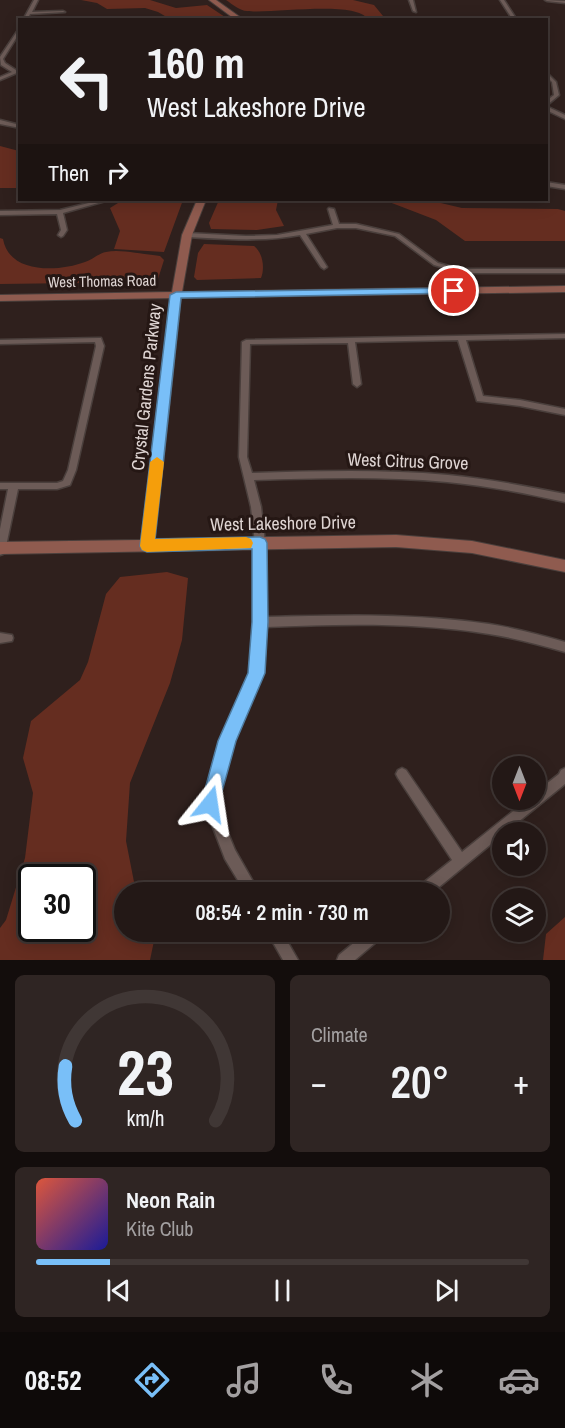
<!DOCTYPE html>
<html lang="en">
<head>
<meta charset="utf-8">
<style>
  :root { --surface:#231816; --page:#2f2523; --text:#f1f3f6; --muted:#a3a0a1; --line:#403735; --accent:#79bff8 }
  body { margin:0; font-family:"Archivo Narrow",sans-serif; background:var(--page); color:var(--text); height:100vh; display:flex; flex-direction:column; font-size:22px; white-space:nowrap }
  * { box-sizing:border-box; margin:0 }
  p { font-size:20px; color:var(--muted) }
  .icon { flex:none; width:33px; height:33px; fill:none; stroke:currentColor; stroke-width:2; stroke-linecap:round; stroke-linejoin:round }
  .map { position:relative; height:960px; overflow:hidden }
  .sheet { display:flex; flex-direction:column; gap:15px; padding:15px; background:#130d0c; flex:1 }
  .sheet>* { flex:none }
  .top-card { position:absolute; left:18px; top:18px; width:530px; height:183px; border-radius:0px; box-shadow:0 3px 15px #0003,0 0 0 2px var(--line); background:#231816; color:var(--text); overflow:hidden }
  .needle { width:39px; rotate:180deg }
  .buttons { position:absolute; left:492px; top:756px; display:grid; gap:12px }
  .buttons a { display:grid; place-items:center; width:54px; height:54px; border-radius:50%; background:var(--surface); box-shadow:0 3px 15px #0003,0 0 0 2px var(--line); font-size:30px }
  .speed { position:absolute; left:18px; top:864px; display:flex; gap:12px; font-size:30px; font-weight:700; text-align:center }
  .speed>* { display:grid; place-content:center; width:78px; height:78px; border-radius:50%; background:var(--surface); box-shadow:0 3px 15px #0003,0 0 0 2px var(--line); line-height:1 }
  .speed .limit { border:3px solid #111; border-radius:9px; background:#fff; color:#111 }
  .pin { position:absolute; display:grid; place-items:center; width:51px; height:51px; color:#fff; margin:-26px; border:3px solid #fff; border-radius:50%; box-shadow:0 2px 6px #0007 }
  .me { position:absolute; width:66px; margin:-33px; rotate:15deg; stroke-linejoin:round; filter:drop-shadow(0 0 4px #0008) }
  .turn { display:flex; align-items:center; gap:21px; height:126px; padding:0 30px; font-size:27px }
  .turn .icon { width:78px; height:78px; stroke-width:2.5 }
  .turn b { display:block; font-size:42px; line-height:51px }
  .then { display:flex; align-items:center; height:57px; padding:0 30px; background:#0003; gap:12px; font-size:22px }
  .big { font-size:45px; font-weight:600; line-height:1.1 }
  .sheet .card { flex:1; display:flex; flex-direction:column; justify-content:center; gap:9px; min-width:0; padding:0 21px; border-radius:9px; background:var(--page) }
  .sheet .dial { align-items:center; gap:0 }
  .dial svg { height:156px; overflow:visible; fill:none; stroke:var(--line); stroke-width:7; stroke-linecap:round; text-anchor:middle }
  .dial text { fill:var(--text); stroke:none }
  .song { display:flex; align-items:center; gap:18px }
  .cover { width:72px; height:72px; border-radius:9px; background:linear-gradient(135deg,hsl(10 70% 55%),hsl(240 70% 35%)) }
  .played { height:6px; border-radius:3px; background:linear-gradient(90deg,var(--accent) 15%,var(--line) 15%) }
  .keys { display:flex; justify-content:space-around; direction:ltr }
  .heat { display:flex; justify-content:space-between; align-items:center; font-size:33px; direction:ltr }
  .sheet .tiles { flex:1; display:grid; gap:15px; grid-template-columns:1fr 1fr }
  .card:last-child { grid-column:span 2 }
  .trip { position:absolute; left:114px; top:882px; width:336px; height:60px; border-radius:30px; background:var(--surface); box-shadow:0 3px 15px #0003,0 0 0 2px var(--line); font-weight:600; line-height:60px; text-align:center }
  .dock { display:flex; height:96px; justify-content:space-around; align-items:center; background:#0e0a09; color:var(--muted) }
  .dock .icon { width:42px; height:42px }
  .dock .selected { color:var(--accent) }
  .dock b { font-size:27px; color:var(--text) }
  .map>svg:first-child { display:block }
  .water { fill:#652d20; fill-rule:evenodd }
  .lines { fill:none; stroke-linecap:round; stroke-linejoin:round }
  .street-casing { stroke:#4a3f3c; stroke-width:3 }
  .secondary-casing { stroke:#4a3f3c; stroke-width:2 }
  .street { fill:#6c5b57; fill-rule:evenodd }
  .secondary { fill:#8f5b4f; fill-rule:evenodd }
  .route { fill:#79bff8; stroke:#4f7ca1; stroke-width:1.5 }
  .slow { fill:#f59e0b }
  .labels { text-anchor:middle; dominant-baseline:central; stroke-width:6; stroke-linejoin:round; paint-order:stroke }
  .far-street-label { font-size:15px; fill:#ded4d2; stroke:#251714 }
  .street-label { font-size:18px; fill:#ded4d2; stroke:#251714 }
</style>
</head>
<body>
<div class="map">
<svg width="565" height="960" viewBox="0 0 565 960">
  <rect width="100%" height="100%" fill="#2f201d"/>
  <path class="water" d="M81,0H150L176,8L207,5L228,19H170L158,12L145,8L107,9L97,3Z
    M226,0H353L374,5L383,16L390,19H368C354,0 273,14 247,11C240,11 232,4 226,0Z
    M0,146L19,151V188H0Z
    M136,200H183L164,252L114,249L120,231L110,208L118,203Z
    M219,200H278L276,210L284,226L257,230L211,229L209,223Z
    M384,200H428L462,208L558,209L565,211V241H465L436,220Z
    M0,238L3,239C9,274 58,272 85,262C92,260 99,253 106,252C120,249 139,254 153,255L160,256L164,260L158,279L152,282L0,284Z
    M204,244L254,246C263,253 265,268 261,278L197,280L194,277L198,253Z
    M167,572L188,578L182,640L170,683L130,783L126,841L136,892H124V932H151L154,941L150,960H0V928L6,920L25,858L33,793L23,758L31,721L80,680L88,662L106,594L120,577ZM32,878H82V928H32Z
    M565,917V960H543L546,934Z"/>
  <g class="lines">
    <defs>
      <path id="street" d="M34,0H38L32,12L63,11L65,12L30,14L27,20H23Z
        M409,0H413L416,12L413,11Z
        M500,0H504L517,20H513Z
        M545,0L565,1V3L547,1Z
        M331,18L333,20H280L282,19Z
        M20,27V32L3,59L5,63L19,72L0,80V77L12,72L1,65L0,57Z
        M546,72L556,82L559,95L546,106V101L554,95L552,82L546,76Z
        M546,106L565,115V119L546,110Z
        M0,120L20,125V128L0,124Z
        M546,182L565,185V189L546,186Z
        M101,200H109L63,213L67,230L63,236L61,237L58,235L61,230L57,214L0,215V211L60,210Z
        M329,208L334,209L339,224H356L399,234L438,263L460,269H565V273H460L434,265L395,236L356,228H337L306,234L327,267L324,269L321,267L300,235C262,242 226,239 187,237L184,235L187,233L246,236L277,235L333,225L328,209Z
        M565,334V338L466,340L483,396L520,400L565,409V415L520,406L477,401L458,340L355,342L361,384L357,387L353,384L348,343L250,344L247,457L252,473C317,471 383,469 448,475C488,479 526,486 565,494V502C526,493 487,486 447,482C383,476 318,478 254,480L261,507L265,543V617C340,615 415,613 489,624C515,628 540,635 565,642V652C540,645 515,638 489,634C415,622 340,624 265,627L262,673L233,741L216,804L235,850L259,892H245L225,859L204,804L221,741L250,673L255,622V543L251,507L239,457L242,342L246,340Z
        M98,338H101L104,346L76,470L70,485L57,489H18L5,551L3,554L0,555V529L8,489H0V483H57L63,481L68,470L96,346L95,342L0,344V340Z
        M0,633L12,635L13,638L12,641L0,643Z
        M402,768L406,770L462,852L527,800H536V792L559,774L561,770L565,768V784L506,832H502V835L433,892H417L418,887L452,860L398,778L396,774L398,770Z
        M267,932H282L298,960H283Z
        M367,932H384L382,937L355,960H337L339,955Z"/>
      <path id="secondary" d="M209,0H216L244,20H236Z
        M197,200H206L192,235L182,292L565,286V292L181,298L155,539L396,535L472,541L565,560V572L472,553L396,547L0,554V542L141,540L171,298L0,301V295L172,292L182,235Z"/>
    </defs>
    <use href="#street" class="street-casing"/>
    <use href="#secondary" class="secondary-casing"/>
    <use href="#street" class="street"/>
    <use href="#secondary" class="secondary"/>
  </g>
  <path class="route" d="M454,288L458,289V293L181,298L155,539L260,537L265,539L267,543L268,622L265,673L236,741L217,810L210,813L204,810L201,804L218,741L248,673L252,622V549L147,552L142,550L140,546L170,295L176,292Z"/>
  <path class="slow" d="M157,457L164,462L155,539L246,537L251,539L253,543L251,548L147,552L142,550L140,546L150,462Z"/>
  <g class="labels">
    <g class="far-street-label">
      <text transform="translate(102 281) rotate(-1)">West Thomas Road</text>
    </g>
    <g class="street-label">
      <text transform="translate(146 387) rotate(-84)">Crystal Gardens Parkway</text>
      <text transform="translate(408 461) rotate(2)">West Citrus Grove</text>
      <text transform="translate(283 523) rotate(-1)">West Lakeshore Drive</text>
    </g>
  </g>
</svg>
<div class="buttons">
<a><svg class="needle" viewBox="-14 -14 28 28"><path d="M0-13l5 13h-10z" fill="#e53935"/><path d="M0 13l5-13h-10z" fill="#a3a0a1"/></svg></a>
<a><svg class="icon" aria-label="sound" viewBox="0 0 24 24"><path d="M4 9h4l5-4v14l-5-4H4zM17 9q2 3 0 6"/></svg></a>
<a><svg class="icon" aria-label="layers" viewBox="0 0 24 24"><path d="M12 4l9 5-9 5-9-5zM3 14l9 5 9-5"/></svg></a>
</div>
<div class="speed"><div class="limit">30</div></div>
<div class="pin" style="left:454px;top:291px;background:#d93025"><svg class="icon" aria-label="arrive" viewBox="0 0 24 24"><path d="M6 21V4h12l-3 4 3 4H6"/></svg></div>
<svg class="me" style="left:210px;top:804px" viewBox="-20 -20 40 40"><path d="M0-17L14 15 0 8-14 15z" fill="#79bff8" stroke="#fff" stroke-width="4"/></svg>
<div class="trip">08:54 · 2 min · 730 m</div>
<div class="top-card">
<div class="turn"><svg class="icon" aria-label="left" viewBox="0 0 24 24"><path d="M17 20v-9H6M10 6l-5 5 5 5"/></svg><div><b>160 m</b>West Lakeshore Drive</div></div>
<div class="then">Then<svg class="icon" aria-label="right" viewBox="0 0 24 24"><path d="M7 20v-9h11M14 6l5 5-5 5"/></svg></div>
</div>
</div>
<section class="sheet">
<div class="tiles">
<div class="card dial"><svg viewBox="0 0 100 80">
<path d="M14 69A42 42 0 1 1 86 69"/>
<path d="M14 69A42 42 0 0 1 9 41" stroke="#79bff8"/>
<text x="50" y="56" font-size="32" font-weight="700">23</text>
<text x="50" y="72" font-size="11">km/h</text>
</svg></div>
<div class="card"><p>Climate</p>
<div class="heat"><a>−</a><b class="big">20°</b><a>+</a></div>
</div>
<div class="card">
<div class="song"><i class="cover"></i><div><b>Neon Rain</b><p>Kite Club</p></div></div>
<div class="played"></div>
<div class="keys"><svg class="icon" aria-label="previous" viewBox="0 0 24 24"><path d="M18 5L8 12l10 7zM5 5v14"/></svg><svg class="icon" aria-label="pause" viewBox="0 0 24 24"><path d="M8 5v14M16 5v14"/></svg><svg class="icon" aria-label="next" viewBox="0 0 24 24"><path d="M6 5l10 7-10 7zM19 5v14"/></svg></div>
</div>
</div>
</section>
<nav class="dock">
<b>08:52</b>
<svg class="icon selected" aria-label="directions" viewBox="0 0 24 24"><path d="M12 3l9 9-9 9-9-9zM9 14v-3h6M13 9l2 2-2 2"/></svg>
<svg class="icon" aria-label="music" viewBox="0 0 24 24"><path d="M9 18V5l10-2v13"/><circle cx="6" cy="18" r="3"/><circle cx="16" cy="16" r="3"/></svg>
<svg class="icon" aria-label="phone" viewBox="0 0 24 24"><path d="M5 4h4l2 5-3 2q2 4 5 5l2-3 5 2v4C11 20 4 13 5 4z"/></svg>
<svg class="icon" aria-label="climate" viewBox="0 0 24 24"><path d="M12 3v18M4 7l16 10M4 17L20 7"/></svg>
<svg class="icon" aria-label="car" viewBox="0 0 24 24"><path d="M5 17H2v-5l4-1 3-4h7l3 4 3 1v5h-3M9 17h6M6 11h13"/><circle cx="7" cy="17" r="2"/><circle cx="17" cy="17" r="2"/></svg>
</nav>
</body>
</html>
